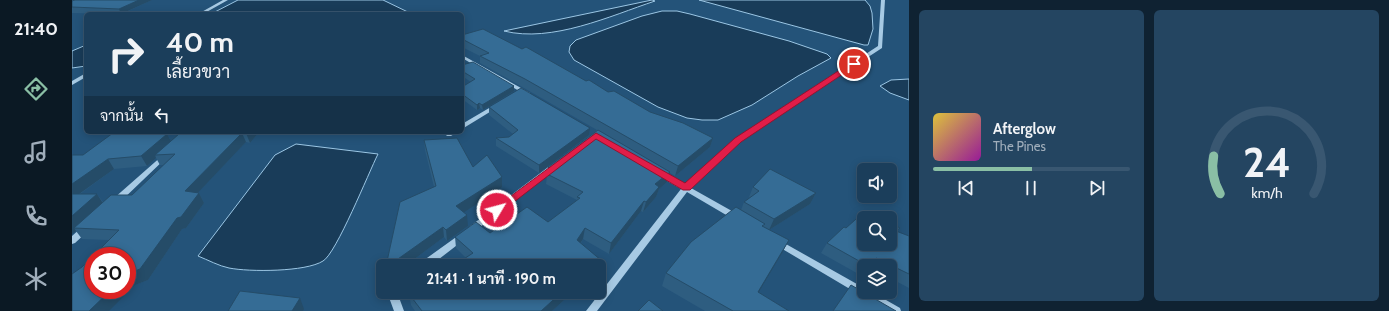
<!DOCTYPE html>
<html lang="th">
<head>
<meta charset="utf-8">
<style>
  :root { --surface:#1b3e5b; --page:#244561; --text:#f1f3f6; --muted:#a0aebb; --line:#395771; --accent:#8abfa5 }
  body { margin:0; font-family:Cabin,Sarabun,sans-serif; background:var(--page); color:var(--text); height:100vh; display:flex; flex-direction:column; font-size:15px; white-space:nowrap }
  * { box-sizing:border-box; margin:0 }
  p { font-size:13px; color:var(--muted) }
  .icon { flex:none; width:22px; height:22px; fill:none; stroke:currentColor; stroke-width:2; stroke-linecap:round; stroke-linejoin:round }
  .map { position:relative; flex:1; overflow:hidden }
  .details { display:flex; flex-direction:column; gap:10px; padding:10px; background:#0f2232; width:480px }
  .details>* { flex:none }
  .banner { position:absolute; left:12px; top:12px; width:380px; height:122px; border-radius:6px; box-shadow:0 2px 10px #0003,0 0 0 1px var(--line); background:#1b3e5b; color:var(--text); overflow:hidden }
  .buttons { position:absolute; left:785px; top:163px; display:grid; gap:8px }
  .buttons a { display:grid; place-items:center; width:40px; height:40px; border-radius:6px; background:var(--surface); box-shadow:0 2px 10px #0003,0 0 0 1px var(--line); font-size:20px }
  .speed { position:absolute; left:12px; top:247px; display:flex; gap:8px; font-size:20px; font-weight:700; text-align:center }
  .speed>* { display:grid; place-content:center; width:52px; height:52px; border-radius:50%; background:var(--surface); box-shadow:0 2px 10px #0003,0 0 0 1px var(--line); line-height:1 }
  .speed .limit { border:6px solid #d22; background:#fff; color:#111 }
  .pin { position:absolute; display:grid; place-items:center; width:34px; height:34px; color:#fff; margin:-17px; border:2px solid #fff; border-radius:50%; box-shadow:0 1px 4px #0007 }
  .me { position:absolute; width:44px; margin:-22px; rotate:53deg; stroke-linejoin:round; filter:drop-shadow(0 0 3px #0008) }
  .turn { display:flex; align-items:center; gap:14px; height:84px; padding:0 16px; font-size:18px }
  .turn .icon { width:52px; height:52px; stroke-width:2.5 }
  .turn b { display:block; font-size:28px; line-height:34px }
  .then { display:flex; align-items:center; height:38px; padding:0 16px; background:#0003; gap:8px; font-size:15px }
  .details .tile { flex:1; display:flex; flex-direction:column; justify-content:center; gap:6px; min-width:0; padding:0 14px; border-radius:6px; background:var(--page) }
  .details .dial { align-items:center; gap:0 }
  .dial svg { height:104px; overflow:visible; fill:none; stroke:var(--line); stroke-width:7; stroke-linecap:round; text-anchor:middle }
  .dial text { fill:var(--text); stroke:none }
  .song { display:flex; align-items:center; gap:12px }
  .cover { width:48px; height:48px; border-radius:6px; background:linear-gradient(135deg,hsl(50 70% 55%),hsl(300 70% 35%)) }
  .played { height:4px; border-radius:2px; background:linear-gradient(90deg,var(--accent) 50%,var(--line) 50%) }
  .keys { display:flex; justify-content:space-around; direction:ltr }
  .details .tiles { flex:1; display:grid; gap:10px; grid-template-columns:repeat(2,1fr) }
  .trip { position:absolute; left:304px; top:259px; width:230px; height:40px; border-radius:6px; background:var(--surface); box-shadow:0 2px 10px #0003,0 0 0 1px var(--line); font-weight:700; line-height:40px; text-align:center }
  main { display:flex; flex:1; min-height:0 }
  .dock { display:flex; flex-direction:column; width:72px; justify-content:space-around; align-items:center; background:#0b1924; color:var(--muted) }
  .dock .icon { width:28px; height:28px }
  .dock .current { color:var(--accent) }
  .dock b { font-size:18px; color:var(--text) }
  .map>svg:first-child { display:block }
  .water { fill:#193c59; stroke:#9bc6e4 }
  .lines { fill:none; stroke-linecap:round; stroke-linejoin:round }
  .minor { fill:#a7cae4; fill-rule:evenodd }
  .wall { fill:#2e5d80; fill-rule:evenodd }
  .shaded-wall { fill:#254c68 }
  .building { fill:#356c95; stroke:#254c68 }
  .route { fill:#e11d48; stroke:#92132f }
</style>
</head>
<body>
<main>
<nav class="dock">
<b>21:40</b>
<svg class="icon current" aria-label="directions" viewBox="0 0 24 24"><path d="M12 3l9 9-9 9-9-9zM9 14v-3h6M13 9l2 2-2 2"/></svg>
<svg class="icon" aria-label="music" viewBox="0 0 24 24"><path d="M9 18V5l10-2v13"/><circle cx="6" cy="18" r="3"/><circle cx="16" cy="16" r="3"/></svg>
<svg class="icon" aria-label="phone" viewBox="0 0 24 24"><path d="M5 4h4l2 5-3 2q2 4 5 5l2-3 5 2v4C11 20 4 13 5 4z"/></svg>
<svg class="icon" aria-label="climate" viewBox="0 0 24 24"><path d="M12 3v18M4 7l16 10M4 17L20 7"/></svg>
</nav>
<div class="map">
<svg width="837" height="311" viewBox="0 0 837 311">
  <rect width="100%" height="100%" fill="#245379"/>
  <path class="water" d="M166,0H311L340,14H139Z
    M580,0L583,1C538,16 480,43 432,31Z
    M627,0H793L798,6L800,13L801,29L796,45H792Z
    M590,11H605L618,14L717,41L755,54L759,58L726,76L680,105L646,120H630L615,118L586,107L502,60L497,52L498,46L504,40L570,16Z
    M14,45V66L0,68V51Z
    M837,79V100L818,93L808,86L819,80Z
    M224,144L306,154C297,172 264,254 251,261C234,272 177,272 157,268C147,266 136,260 126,256L203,155Z"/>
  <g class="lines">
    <path class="minor" d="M151,0H156L131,14H126Z
      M809,0H813L810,48L668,141L619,188L667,215L668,217L667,219H661L615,192L525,311H514L609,189L585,175L584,173L585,171H591L613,184L664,139L806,46Z
      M390,55L458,93L459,94L456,96L454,95L390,58Z
      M14,73V77L0,85V81Z
      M424,104L426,105V107L390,129V124Z
      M377,132H385L379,136H375L374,135Z
      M93,154L97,156L95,157L47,203H41L40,201L41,199L91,155Z
      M479,165H485L486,167L403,231L400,232L397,231L396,229L397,227Z
      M13,226L16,227L17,229L16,231L3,243L0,244V236L10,227Z
      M390,234L393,235L394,237L393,239L358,266H346L348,263L387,235Z
      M705,239L792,288V292H800L828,308L829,311H815L702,244L701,242L702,240Z
      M315,292H325L332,311H322Z"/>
  </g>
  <path class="wall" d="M3,0H80L50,14L0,13V1Z
    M390,35L450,49L536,92L578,112L641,138L638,147L603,176L598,173L595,182L587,189L584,197L571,212L569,211L537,254L511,239L509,243L528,272L394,258L384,248L383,237L418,233L476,222L505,200L474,184L476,167L525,130L452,88L408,63V56L390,47Z
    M390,65L442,86V91L411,110L408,108L405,110L390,99V87L399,82L390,76Z
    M417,107L517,135L467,173L424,146V138L437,137L441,134L417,115Z
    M129,132H187L178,143L174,142L126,192L127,193L132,203L114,228L110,229L76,280L63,285L10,267L37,240L10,239L4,231L0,234V155H11L95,134L99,141L126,134ZM84,158L88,165H92L60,195L31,202L25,194H8L42,169L75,166Z
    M352,140L401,167L430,187L392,212L396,226L375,241L372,237L333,266H314L362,187L353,150Z
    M681,187L744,193L738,204L697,230L710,253L686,292L717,311H633L590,286L594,273L669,210L672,202L678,198L677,197Z
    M818,223L828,228L825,232L837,236V288L818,278V266H792V274L790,276L749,253L755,243L774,228Z
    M339,292H501L480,311H343L339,305L337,294Z"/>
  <path class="shaded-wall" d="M67,0H80L49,14L47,9Z
    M442,86V91L411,110L410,105Z
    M407,103L408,108L405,110V105Z
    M518,128L517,135L467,173V165Z
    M175,132H187L178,143L174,133Z
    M170,133L174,142L118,201L113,191Z
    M95,134L100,143L83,155L84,158L75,166L69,156Z
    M641,138L638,147L603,176L606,166Z
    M36,159L42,169L0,199V184Z
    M598,172L595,182L587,189L584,197L571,212L574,202L583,184Z
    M430,177V187L385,217L384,206Z
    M127,193L132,203L114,228L110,229L76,280L63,285L37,311H17L39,290H55V274Z
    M744,193L738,204L697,230L702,219Z
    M25,194L32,205L2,228L4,231L0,234V216Z
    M572,201L569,211L537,254L539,243Z
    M395,215L396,226L375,241L374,230Z
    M371,227L372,237L333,266H316Z
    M513,228L511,239L503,251L505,240Z
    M717,240L710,253L679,305L686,292Z
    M530,261L528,272L527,273V266H526Z
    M490,292H501L480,311H469Z
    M228,298L232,309L231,311H220Z"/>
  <path class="building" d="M3,0H67L47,9L0,7V1Z
    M411,29L450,49L454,47L514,81L517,80L536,92L542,91L578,112L611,123L641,138L606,166L453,79L408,56L417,53L390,39V35Z
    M401,62L442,86L410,105L407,103L405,105L390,94V87L403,79L390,71V65Z
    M449,88L518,128L467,165L424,138L437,137L446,130L417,107Z
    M526,130L598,172L583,184L587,187L574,202L572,201L539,243L513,228L505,240L530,261L526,266H381L401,253L383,237L404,222L418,233L455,207L476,222L508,198L505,197L511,192L475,174L480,170L476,167Z
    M129,132H175L174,133H170L113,191L127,193L109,217L105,218L68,269L55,274V256H21V290H39L17,311H0V274L10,267L47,230L2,228L39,195H60L103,154L83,155L107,134H126Z
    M41,133L95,134L69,156L36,159L0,184V155H11Z
    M385,138L401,167L415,155L430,177L384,206L395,215L374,230L371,227L316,266H314L328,202L364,186L352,140Z
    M698,169L744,193L702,219L672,202L687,191L681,187Z
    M0,194H25L0,216Z
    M664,207L693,224L690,226L717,240L686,292L717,311H661L594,273L619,242Z
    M792,212L805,218H792V244H818V223L828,228L824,231L837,236V274L804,258L797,266H796L755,243L772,227L774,228Z
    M779,285L824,311H761Z
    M168,291L228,298L220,311H156Z
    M339,292H490L469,311H350L337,294Z
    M577,300L591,311H566Z"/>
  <path class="route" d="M780,62L786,64L669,142L618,190H611L524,139L429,212H421L420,210L524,133L613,183L663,138Z"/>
</svg>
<div class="buttons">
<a><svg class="icon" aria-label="sound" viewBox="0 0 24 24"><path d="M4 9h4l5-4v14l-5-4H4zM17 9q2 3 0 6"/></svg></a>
<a><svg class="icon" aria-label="search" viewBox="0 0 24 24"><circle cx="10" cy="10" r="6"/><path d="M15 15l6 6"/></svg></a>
<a><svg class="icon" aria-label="layers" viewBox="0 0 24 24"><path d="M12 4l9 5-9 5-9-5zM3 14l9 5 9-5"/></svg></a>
</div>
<div class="speed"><div class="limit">30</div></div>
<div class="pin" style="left:782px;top:64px;background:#d93025"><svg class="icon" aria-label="arrive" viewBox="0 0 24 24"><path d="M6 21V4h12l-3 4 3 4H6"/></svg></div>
<svg class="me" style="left:425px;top:210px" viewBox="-20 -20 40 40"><circle r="17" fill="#e11d48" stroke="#fff" stroke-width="3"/><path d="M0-11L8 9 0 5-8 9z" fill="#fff"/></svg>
<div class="trip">21:41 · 1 นาที · 190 m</div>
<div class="banner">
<div class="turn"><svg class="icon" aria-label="right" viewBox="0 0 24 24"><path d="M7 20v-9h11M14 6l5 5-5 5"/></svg><div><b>40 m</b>เลี้ยวขวา</div></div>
<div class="then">จากนั้น<svg class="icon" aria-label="left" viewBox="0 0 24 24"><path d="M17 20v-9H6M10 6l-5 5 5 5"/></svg></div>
</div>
</div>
<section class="details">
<div class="tiles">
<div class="tile">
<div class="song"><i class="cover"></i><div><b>Afterglow</b><p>The Pines</p></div></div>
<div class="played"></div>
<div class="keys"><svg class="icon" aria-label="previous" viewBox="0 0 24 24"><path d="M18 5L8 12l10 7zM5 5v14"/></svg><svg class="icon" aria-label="pause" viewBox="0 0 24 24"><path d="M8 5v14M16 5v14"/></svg><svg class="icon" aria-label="next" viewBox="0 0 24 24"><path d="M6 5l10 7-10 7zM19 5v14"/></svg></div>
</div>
<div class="tile dial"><svg viewBox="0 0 100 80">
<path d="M14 69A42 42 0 1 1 86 69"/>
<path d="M14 69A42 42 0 0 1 9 40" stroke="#8abfa5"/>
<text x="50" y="56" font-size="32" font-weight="700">24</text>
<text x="50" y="72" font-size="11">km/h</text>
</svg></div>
</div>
</section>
</main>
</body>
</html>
